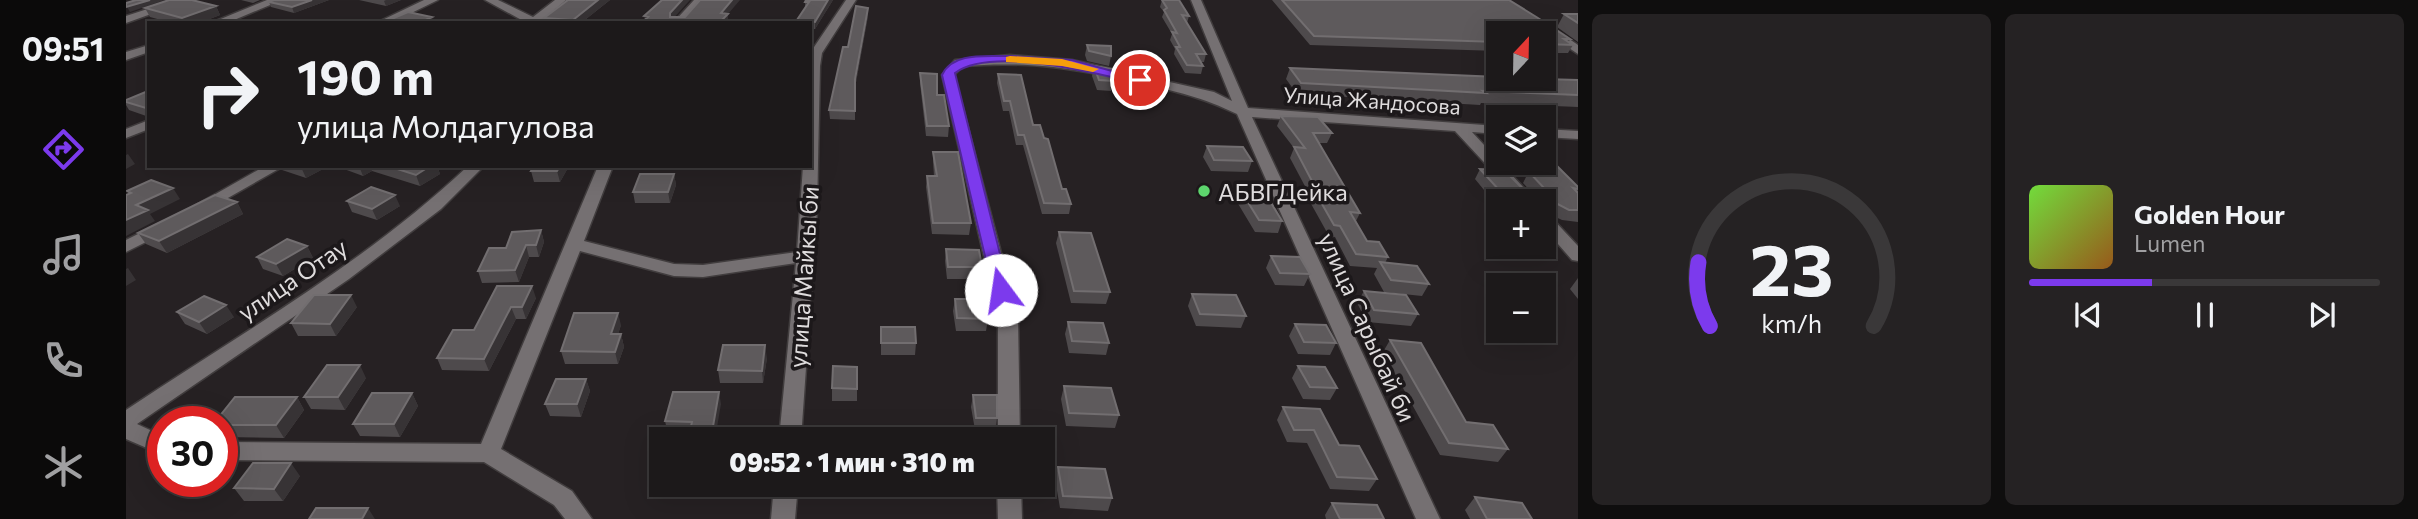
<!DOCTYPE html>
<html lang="ru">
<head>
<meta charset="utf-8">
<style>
  :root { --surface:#1c191a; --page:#252223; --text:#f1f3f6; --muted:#a0a0a2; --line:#3a3839; --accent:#7c3aed }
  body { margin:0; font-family:Commissioner,sans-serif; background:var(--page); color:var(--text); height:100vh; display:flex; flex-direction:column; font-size:26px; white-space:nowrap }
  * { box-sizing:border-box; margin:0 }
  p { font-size:23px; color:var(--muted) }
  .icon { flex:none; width:38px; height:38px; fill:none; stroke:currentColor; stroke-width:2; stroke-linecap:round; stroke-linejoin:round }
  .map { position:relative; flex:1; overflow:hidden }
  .drawer { display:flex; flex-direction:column; gap:14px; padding:14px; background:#0f0e0e; width:840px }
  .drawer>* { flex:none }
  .guide { position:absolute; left:21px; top:21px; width:665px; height:147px; border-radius:0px; box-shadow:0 7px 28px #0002,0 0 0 2px var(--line); background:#1c191a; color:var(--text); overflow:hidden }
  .needle { width:46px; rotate:22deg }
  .buttons { position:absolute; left:1360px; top:21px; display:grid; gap:14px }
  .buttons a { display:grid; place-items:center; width:70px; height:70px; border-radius:0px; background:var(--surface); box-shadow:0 7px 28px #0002,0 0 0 2px var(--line); font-size:35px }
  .speed { position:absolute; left:21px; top:406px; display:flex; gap:14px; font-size:35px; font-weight:700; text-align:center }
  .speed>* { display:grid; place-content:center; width:91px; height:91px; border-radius:50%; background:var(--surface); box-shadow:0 7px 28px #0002,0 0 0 2px var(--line); line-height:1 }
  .speed .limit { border:10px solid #d22; background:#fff; color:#111 }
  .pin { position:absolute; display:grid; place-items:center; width:60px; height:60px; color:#fff; margin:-30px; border:4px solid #fff; border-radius:50%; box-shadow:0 2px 7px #0007 }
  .me { position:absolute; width:77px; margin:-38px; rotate:346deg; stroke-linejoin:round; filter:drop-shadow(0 0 5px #0008) }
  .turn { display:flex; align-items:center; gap:24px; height:147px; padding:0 35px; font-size:32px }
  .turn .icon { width:91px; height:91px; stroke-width:2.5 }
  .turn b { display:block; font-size:49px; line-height:60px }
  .drawer .card { flex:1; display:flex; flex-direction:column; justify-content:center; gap:10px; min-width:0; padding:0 24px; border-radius:10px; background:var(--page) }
  .drawer .dial { align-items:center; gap:0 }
  .dial svg { height:182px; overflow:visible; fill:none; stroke:var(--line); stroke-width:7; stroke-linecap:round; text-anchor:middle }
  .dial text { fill:var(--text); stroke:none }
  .song { display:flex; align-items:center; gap:21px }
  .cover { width:84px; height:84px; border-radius:10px; background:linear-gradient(135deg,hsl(100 70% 55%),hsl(30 70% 35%)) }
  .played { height:7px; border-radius:4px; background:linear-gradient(90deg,var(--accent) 35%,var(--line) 35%) }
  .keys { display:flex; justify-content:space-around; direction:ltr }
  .drawer .tiles { flex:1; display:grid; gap:14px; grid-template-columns:repeat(2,1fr) }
  .trip { position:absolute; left:523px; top:427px; width:406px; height:70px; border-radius:0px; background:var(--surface); box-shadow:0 7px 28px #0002,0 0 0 2px var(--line); font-weight:800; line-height:70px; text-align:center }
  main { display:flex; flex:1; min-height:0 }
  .tabs { display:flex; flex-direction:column; width:126px; justify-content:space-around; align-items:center; background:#0b0a0a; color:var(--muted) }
  .tabs .icon { width:49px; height:49px }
  .tabs .current { color:var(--accent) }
  .tabs b { font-size:32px; color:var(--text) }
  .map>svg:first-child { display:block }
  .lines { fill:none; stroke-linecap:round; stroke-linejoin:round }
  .minor-casing { stroke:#413d3e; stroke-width:3 }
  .minor { fill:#757072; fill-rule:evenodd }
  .wall { fill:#4e4a4c }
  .shaded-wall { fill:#373335 }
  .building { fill:#5e5a5c; stroke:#726e70; stroke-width:2 }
  .route { fill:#7c3aed; stroke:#51269a; stroke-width:2 }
  .slow { fill:#f59e0b }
  .poi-dot { fill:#5dd56d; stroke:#1c181a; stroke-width:2.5 }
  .labels { text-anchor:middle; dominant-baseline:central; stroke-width:7; stroke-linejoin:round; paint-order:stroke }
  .far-street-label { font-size:21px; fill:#dfdcdd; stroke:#1c181a }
  .poi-label { font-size:24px; fill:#dfdcdd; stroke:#1c181a; text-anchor:start }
  .street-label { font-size:24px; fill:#dfdcdd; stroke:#1c181a }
</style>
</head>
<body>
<main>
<nav class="tabs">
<b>09:51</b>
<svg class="icon current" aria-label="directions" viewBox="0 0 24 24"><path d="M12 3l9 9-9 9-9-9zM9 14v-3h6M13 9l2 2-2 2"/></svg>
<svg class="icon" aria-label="music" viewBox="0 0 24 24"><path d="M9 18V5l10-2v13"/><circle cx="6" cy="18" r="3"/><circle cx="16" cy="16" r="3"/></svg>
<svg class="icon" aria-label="phone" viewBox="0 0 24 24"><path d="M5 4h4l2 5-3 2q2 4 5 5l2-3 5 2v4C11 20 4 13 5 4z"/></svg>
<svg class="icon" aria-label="climate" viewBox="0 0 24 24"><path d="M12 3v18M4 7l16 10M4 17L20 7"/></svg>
</nav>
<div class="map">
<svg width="1452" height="519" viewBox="0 0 1452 519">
  <rect width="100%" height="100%" fill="#262123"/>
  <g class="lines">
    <defs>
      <path id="minor" d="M49,0H64L0,23V16Z
        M141,0H156L101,23H85Z
        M298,0H312L265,23H250Z
        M359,0H372L407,17L429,0H440L413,23H401Z
        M568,0H579L558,23H547Z
        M720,0H730L696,53L694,66L691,211L675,439H653L670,263L577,277L548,276L454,251L375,449L446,491L466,519H439L428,505L358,462L96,460V442L355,444L472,166H487L458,241L548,264L577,265L671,252L677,166H684V53Z
        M1065,0H1075L1122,108L1372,126V134L1346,132L1410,201H1394L1329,131L1126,117L1314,519H1290L1111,114C1076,97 1051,92 1014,83C948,68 904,61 837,66L828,75L892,317L894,439H872V317L816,75L829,60L884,55L946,60L1088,92L1106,101Z
        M1422,30H1430L1452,45V54L1422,34Z
        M23,45V52L0,60V52Z
        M23,120V129L0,138V129Z
        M1418,129L1452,131V139L1418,137Z
        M139,166H158L79,211H67L65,208Z
        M342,166H358L315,209L223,279L11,424L37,436V455L0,439V410C116,333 240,262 342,166Z
        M1418,214L1424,216L1452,246V261L1446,260L1418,228Z
        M36,222L44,227L42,231L0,252V240Z
        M648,485H672L669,519H645Z
        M871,485H895L896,519H872Z"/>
    </defs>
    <use href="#minor" class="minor-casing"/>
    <use href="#minor" class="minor"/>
  </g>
  <path class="wall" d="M115,0H134L127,3Z
    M148,0H203L168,13L145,7L143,2Z
    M233,0H275L260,6Z
    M440,0H484L455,23H420L418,18L440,2Z
    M707,0L689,29H684V23H671V20L679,8V2Z
    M1036,0L1063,16L1061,23L1080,54L1078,62H1075L1077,66L1075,74L1059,73L1048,54L1049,49L1044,40L1046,34L1036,17L1038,12L1034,7Z
    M1146,0H1383L1444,39L1443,42L1447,45L1442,53H1418V33H1372V51L1184,45Z
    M90,6L94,15L73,23H46L24,17L19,8Z
    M1438,14H1452V42L1431,27Z
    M742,16L729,88V120L704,119L703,110L722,47Z
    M961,45L985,56L983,66L961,61L959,55Z
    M968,66L987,81L985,91L971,90L966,76Z
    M1164,68L1452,80V107L1355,103L1354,105L1171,94L1160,79Z
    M794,73L811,95L823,126L822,137L800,136L794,83Z
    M872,74L918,138L936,189L945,204L943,214H916L897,145H890L883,111H877L871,83Z
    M22,91L23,117L3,110L0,105V100Z
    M1155,116L1206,133L1201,143H1193L1234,213L1230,221L1241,241L1262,257L1259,263L1303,284L1296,296L1258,292L1248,274L1251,268L1224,266L1209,237L1203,236L1179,193L1181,190L1164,158L1168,148L1151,126Z
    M1370,129H1372V146L1365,139Z
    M1081,146L1126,161L1122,172L1085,171L1077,157Z
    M807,152L845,223L843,235L806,234L800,187L801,176H808L807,162Z
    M1387,163H1418L1452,187V222L1436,220L1419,212L1418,214V201H1372V207L1349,179L1354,169L1401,193H1406L1397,183L1400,177Z
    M154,166H196L197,169L180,178L156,170Z
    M216,166H311L314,174L294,186L246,171L237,176L218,169Z
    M443,166L434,182H408L405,171Z
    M548,174L550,185L544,203H509L507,192Z
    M1115,191L1156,221L1152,233L1129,232L1111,202Z
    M221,201L274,206L251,220L226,212Z
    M111,202L117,214L41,253L20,244L12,233Z
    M1372,213V228L1367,221Z
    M415,230L418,242L413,257H403L393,282L356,283L352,271L380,248Z
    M933,232L984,292L980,304L945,303L930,243Z
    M181,246L187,258L157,276L137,269L131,257Z
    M820,249L856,267L855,279H821L819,261Z
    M1145,256L1184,274L1178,286L1149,285L1140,268Z
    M1452,278V299L1444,289Z
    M371,286L410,298L400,319H390L363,371L316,370L311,358L348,330Z
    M1238,291L1292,314L1285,326L1241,322L1231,303Z
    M1066,294L1120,316L1115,328L1070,326L1062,306Z
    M829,299L862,319L860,331H830L827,311Z
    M231,307L210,336H172L165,323Z
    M51,312L108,317L81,334L59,324Z
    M942,322L983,343L980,355L943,353L939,334Z
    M1169,324L1210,343L1204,355L1172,354L1163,336Z
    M495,325L492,334H495L498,347L492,364H439L435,351Z
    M755,327L790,343L789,355H755Z
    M1264,340L1340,422L1382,449L1372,462L1314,455L1257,352Z
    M641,358L637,383H594L592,370Z
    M1172,366L1211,388L1204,400L1177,399L1166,378Z
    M731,367V401H706V388Z
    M240,378L219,410L185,409L178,397Z
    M460,379L464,391L455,417L424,416L419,404Z
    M938,386L993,415L989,428L940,426L935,399Z
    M286,393L292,406L274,437L234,436L227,424Z
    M847,395L871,418L869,431L849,430L845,407Z
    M171,397L178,410L158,438L96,437V422Z
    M595,404L563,434H542L539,421Z
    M1157,407L1251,479L1243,491L1204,489L1181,443L1161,442L1151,420Z
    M932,467L986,498L982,511L934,508L929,479Z
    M174,476L157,501H118L108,488Z
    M1349,497L1406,519H1344L1339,510Z
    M1206,503L1258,519H1200L1199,515Z"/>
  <path class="shaded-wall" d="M24,0H39L4,12L1,7Z
    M186,0H203L168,13L166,7Z
    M260,0H275L260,6L258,1Z
    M472,0H484L455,23H447V20Z
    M556,0H564L545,21L544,13Z
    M606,0H614L602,14V23H593L595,13Z
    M702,0H707L689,29V22Z
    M90,6L94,15L73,23H59L56,18Z
    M742,8V16L729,88V120V79Z
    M306,17L308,23H293Z
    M2,154L9,164L0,169V155Z
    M176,166H196L197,169L180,178L175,167Z
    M233,166H244L246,171L237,176Z
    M304,166H311L314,174L294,186L290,175Z
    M434,166H443L434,182L431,171Z
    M548,174L550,185L544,203L542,192Z
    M47,188L54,199L24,214L29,221L0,236V220L10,205Z
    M269,195L274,206L251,220L246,209Z
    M111,202L117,214L41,253L33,241Z
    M415,230L418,242L413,257L410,245Z
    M400,245L403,257L393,282L389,270Z
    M181,246L187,258L157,276L150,264Z
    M2,268L10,280L0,286V269Z
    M406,286L410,298L400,319L396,307Z
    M225,295L231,307L210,336L204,324Z
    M100,305L108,317L81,334L73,322Z
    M385,307L390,319L363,371L358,359Z
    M492,313L495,325L488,347L485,334Z
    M495,334L498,347L492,364L489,352Z
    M639,345L641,358L637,383L636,371Z
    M234,365L240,378L219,410L212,397Z
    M460,379L464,391L455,417L451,404Z
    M593,392L595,404L589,439L586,432Z
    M286,393L292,406L274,437L268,424Z
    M171,397L178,410L158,438L150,425Z
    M165,463L174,476L157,501L148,489Z
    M242,508L249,519H236Z"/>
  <path class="building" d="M10,0H24L0,7V3Z
    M43,0H66L90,6L56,18L19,8Z
    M148,0H186L166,7L143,2Z
    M442,0H472L447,20L418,18Z
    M536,0H556L544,13V17H559L574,0H606L595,13L602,14L593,23H515L522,17L518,16Z
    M680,0H702L689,22L671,20L683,2H679Z
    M1036,0H1053L1063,16L1056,15L1080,54H1070L1077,66L1061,65L1050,47H1054L1046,32L1051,33L1038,10L1041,8Z
    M1156,0H1383L1412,18L1444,39H1438L1447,45L1418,44V33H1372V42L1188,36Z
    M730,6L742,8L729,79V111L703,110L717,47H722Z
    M282,12L306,17L293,23H256Z
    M1438,14H1452V23Z
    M961,45L985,46V56L963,51Z
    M968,66L986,69L987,81L973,80Z
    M1164,68L1372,77V79H1418L1452,80V95L1357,91L1360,93L1175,83Z
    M794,73L811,74V95H818L823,126H801Z
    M872,74L895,75L907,125H914L918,138L922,139L936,189H940L945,204L918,203L898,135H892L884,101H878Z
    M22,91L23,109L0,102V100Z
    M1155,116L1192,117L1206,133H1187L1234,213L1224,212L1241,241L1253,242L1262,257L1230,254L1214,226L1208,225L1184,183H1187L1168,147L1179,148Z
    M1081,146L1117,147L1126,161L1088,160Z
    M807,152H832L845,223H807L801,176H811Z
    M1418,153L1452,187V189L1447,188L1452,193V210H1443L1426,201L1422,206H1418V201H1383L1354,169L1378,170L1401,193L1418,192L1419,189L1403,172L1413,173L1403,163H1418Z
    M262,166H304L290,175Z
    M408,166H434L431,171H405Z
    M514,174H548L542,192H507Z
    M25,180L47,188L10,205L22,210L0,220V195L5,193L1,191Z
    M245,187L269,195L246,209L221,201Z
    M1115,191H1138L1156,221L1133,220Z
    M89,195L111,202L33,241L12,233Z
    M415,230L410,245H400L389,270L352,271L363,248H380L386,232Z
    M933,232L965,233L984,292L948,291Z
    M161,239L181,246L150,264L131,257Z
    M820,249L853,250L856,267H822Z
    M1145,256L1174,257L1184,274L1154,273Z
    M1254,262L1291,266L1303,284L1265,280Z
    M371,286H406L396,307H385L358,359L311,358L327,330H348Z
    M1238,291L1280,295L1292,314L1248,310Z
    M1066,294L1110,295L1120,316L1074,314Z
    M188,295H225L204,324L165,323Z
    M78,296L100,305L73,322L51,312Z
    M829,299H858L862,319L831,318Z
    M448,313H492L485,334H495L489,352L435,351Z
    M942,322L977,323L983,343L946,341Z
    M1169,324L1200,325L1210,343L1178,342Z
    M755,327H789L790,343H755Z
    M1264,340L1295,343L1340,422L1367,425L1382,449L1323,443Z
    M597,345H639L636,371L592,370Z
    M201,365H234L212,397H178Z
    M707,366L731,367V389L706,388Z
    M1172,366L1199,367L1211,388L1184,387Z
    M430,379H460L451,404H419Z
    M938,386L985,388L993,415L943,413Z
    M547,392H593L586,432H606L605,439H562L566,422L539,421Z
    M246,393H286L268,424H227Z
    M847,395H871V418H850Z
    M109,397H171L150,425H96V422H89Z
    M1157,407L1194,409L1213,445L1233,446L1251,479L1211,477L1188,430H1168Z
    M127,463H165L148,489L108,488Z
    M932,467L979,469L986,498L937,496Z
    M1349,497L1396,503L1406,519H1361Z
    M1206,503L1251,505L1258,519H1214Z
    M190,508H242L236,519H183Z"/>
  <path class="route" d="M884,56L946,60L1019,80L1014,84C971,73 866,46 829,73L883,290L875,295L867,290L816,75C827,51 862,57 884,56Z"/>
  <path class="slow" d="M884,56L936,59L973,69L967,72L936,66L880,62V57Z"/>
  <circle class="poi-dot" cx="1078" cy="191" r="7"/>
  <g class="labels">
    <g class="far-street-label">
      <text transform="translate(1246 100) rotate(4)">Улица Жандосова</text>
    </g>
    <g class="poi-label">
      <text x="1092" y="191">АБВГДейка</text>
    </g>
    <g class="street-label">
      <text transform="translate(677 277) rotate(-86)">улица Майкы би</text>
      <text transform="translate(166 279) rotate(-34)">улица Отау</text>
      <text transform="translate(1242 327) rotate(66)">улица Сарыбай би</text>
    </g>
  </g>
</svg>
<div class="buttons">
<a><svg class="needle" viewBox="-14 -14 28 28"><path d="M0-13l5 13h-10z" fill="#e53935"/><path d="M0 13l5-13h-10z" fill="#a0a0a2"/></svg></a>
<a><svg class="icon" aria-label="layers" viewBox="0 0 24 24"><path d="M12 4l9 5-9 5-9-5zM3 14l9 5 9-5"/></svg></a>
<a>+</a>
<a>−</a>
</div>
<div class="speed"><div class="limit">30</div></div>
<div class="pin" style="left:1014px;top:80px;background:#d93025"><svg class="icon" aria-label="arrive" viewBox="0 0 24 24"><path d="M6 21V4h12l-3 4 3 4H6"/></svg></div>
<svg class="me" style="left:875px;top:290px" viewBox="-20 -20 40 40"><circle r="19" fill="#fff"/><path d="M0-13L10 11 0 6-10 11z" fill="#7c3aed"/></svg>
<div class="trip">09:52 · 1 мин · 310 m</div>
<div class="guide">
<div class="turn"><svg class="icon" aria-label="right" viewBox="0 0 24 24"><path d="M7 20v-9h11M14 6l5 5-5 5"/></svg><div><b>190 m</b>улица Молдагулова</div></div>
</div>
</div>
<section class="drawer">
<div class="tiles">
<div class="card dial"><svg viewBox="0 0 100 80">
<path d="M14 69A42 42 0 1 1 86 69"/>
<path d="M14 69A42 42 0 0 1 9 41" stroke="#7c3aed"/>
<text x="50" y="56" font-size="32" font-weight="700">23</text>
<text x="50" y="72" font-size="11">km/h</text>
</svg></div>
<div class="card">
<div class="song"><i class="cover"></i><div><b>Golden Hour</b><p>Lumen</p></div></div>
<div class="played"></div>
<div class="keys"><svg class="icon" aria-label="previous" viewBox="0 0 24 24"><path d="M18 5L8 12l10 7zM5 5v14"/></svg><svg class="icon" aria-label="pause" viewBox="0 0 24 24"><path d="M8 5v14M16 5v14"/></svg><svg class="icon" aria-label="next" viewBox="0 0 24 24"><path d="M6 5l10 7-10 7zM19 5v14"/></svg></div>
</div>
</div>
</section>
</main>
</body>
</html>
